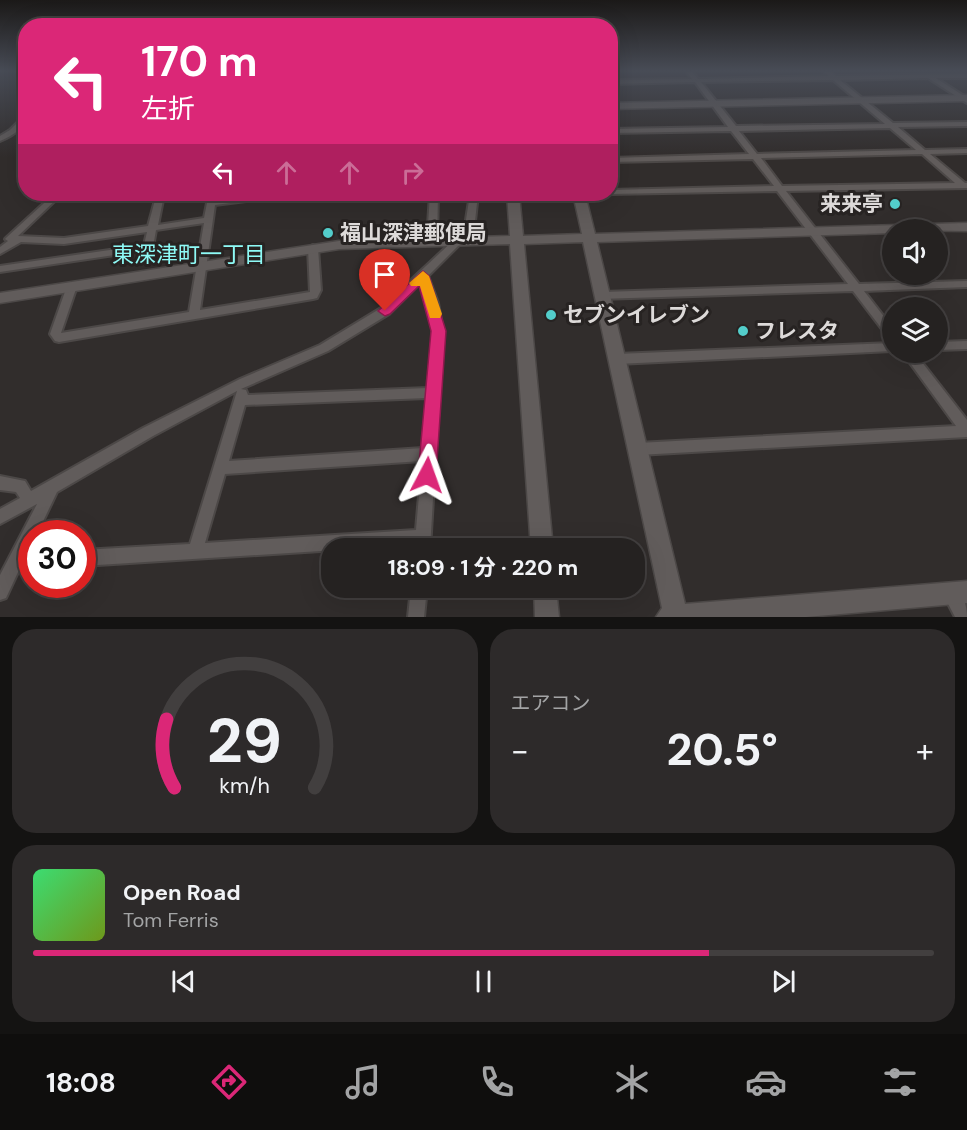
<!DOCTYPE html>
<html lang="ja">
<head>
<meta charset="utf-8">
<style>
  :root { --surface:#252221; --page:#2d2a2a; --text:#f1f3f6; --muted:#a3a4a5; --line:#423f3f; --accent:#db2777 }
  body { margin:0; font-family:"DM Sans","Noto Sans JP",sans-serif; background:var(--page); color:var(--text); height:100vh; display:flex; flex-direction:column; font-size:22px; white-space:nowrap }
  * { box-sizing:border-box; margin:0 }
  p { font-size:20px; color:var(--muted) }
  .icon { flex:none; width:33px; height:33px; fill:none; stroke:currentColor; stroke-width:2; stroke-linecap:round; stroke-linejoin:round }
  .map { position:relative; height:617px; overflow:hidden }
  .panel { display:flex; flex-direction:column; gap:12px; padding:12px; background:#141312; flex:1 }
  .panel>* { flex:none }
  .hud { position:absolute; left:18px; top:18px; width:600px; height:183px; border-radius:24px; box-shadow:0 6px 24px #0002,0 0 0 2px var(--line); background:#db2777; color:#fff; overflow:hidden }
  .controls { position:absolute; left:882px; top:219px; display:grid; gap:12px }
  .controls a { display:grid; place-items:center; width:66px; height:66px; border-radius:50%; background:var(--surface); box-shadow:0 6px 24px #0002,0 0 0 2px var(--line); font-size:30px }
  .speed { position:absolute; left:18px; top:520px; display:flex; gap:12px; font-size:30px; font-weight:700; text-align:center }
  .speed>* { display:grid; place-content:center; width:78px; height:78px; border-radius:50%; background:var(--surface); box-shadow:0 6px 24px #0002,0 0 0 2px var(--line); line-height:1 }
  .speed .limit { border:9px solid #d22; background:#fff; color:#111 }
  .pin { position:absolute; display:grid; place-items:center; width:51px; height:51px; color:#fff; margin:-62px -26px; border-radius:50% 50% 50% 0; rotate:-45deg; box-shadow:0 0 6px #0007 }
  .pin .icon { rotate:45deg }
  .me { position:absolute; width:66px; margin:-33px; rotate:4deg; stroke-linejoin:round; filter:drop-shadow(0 0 4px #0008) }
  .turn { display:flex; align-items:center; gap:21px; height:126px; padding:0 24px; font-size:27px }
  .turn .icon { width:78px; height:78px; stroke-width:2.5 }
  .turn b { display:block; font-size:42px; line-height:51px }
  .lanes { display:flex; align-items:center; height:57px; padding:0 24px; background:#0003; justify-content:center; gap:30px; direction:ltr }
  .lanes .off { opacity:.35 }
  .big { font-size:45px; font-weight:700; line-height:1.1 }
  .panel .tile { flex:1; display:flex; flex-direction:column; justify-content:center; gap:9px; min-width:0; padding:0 21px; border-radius:24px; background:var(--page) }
  .panel .dial { align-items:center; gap:0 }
  .dial svg { height:156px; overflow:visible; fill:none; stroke:var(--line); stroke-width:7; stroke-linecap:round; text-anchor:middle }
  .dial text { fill:var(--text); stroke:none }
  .song { display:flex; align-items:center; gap:18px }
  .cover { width:72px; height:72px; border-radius:9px; background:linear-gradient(135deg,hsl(140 70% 55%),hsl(80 70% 35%)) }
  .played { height:6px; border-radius:3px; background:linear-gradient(90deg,var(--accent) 75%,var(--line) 75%) }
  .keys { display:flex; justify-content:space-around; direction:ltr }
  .heat { display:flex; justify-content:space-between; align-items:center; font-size:33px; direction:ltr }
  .panel .tiles { flex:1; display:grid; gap:12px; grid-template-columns:1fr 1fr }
  .tile:last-child { grid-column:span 2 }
  .trip { position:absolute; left:321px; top:538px; width:324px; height:60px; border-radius:24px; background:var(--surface); box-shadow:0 6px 24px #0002,0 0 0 2px var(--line); font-weight:700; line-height:60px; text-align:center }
  .menu { display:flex; height:96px; justify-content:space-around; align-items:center; background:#0f0e0d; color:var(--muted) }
  .menu .icon { width:42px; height:42px }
  .menu .selected { color:var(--accent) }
  .menu b { font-size:27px; color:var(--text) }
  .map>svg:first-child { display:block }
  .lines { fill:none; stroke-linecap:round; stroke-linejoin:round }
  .street-casing { stroke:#4c4847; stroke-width:4 }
  .secondary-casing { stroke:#4c4847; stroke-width:3 }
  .street { fill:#615c5b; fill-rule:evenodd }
  .secondary { fill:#615c5b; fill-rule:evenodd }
  .route { fill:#db2777; stroke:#8e194d; stroke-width:1.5 }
  .slow { fill:#f59e0b }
  .poi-dot { fill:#53cdca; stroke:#272322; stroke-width:2 }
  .labels { text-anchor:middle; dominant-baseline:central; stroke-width:6; stroke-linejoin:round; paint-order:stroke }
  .poi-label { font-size:21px; font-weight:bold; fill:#dddad9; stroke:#272322; text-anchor:start }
  .neighbourhood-label { font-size:22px; fill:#8efaf6; stroke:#272322 }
</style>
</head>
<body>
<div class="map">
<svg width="967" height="617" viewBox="0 0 967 617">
  <rect width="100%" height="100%" fill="#312d2c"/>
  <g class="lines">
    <defs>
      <path id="street" d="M686,71H692L698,79L829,76L823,71H830L836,76L967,74V78H936L967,98V103L928,78L840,80L893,123L967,122V126L898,127L925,150L967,149V153L930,154L965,183H967V188L786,191L859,284L967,281V287L864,291L892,327V338L888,337L853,291L599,299L598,296L599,293L603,292L848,284L777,191L607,194H610V190L774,186L753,159L610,162V158L749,154L731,131L610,133V129L728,127L695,82L610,84V80L692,79ZM833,80L885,124L736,126L701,82ZM890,128L916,150L757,154L739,131ZM922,154L955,183L782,186L761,158Z
        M26,114C26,128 12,136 0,141V136L10,130Z
        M54,194H62L18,236L64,238L148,226L155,200L152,194H160L163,200L158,225L204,218L207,203L201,194H209L213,200L268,194H288L284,196L215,205L200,310L310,292L308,248L313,245L318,248L321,290L317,298L313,299L59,342L55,341L50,334L67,286L72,283L77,286L61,333L189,312L204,223L156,230L153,247L148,250L0,272V266L144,245L147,232L64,244L21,242L0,254V247L8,241L5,239L7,237Z
        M430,194H438L437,241L432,244L427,241Z
        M470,194H478L473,239L468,242L463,239Z
        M459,237L464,240L428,276L438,303L443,331L430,549H414L415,545L82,566V550L190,544L237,391L153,436L57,492L37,534H32V545L27,555L32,554V570H19L6,598L0,600V575L37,504L0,524V509L20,498L16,492L0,490V476L25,481L31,491L143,428L240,379L320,345L381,308L456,238ZM420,283L428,303L433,331L428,388L248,395L246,390L241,389L328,351L389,314ZM427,398L423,448L229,461L245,405ZM422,461L416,530L205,543L225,474Z
        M967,341V349L938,350V342Z
        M892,343V351L617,364L613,362L611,359L613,356L617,354Z
        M902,352H914L967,420V437L638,455L633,453L631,449L633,445L638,443L956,426Z
        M951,586C963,591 967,605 967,617H955L943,594L945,588Z
        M411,588H427L424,617H408Z"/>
      <path id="secondary" d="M967,95V101L610,109V103Z
        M507,194H519L523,236L582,234L573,194H585L595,234L967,223V231L892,230V233L597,242L685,604L967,581V603L806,617H656L662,608L583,242L524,244L553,549H531L510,244L339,249L0,303V293L339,241L510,236Z
        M534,588H556L559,617H535Z"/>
    </defs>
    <use href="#street" class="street-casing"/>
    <use href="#secondary" class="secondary-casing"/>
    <use href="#street" class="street"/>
    <use href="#secondary" class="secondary"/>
  </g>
  <linearGradient id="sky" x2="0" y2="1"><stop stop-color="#1b1918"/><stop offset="0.45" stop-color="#484c56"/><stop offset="1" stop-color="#484c56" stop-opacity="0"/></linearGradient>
  <rect width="967" height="157" fill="url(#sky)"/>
  <path class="route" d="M423,271L429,276L446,331L436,475L433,481L427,483L421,481L418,475L431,331L419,286L390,314L385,316L378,311Z"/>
  <path class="slow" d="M423,271L429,276L442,314L440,318H430L420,286H411L409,283Z"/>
  <g class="poi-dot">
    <circle cx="895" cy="204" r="6"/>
    <circle cx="328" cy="233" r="6"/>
    <circle cx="551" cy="315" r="6"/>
    <circle cx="743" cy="331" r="6"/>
  </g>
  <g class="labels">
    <g class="poi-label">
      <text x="883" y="204" text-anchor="end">来来亭</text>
      <text x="340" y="233">福山深津郵便局</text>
      <text x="563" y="315">セブンイレブン</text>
      <text x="755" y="331">フレスタ</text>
    </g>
    <g class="neighbourhood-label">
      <text x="189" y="254">東深津町一丁目</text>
    </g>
  </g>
</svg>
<div class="controls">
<a><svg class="icon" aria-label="sound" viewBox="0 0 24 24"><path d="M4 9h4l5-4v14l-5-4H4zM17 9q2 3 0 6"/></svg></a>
<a><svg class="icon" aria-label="layers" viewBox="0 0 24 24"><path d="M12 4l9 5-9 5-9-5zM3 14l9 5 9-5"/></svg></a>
</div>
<div class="speed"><div class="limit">30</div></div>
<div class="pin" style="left:385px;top:311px;background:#d93025"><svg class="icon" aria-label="arrive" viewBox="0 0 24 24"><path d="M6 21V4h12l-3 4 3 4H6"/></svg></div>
<svg class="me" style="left:427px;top:475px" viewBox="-20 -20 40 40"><path d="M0-17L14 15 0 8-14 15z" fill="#db2777" stroke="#fff" stroke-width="4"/></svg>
<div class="trip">18:09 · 1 分 · 220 m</div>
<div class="hud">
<div class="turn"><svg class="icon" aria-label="left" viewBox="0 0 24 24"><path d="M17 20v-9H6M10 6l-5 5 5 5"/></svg><div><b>170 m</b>左折</div></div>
<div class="lanes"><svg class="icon" aria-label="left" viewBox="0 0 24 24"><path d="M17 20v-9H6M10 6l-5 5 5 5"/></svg><svg class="icon off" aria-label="ahead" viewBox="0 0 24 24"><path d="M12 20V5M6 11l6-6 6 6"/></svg><svg class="icon off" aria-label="ahead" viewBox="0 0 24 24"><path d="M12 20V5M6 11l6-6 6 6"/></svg><svg class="icon off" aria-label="right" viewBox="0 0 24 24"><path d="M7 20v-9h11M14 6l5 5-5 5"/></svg></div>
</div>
</div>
<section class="panel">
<div class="tiles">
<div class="tile dial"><svg viewBox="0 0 100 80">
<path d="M14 69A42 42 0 1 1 86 69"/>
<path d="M14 69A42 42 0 0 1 10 34" stroke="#db2777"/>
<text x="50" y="56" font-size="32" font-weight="700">29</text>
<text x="50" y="72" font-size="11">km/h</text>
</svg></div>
<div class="tile"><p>エアコン</p>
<div class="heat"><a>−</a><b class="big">20.5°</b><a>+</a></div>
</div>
<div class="tile">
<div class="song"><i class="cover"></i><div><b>Open Road</b><p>Tom Ferris</p></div></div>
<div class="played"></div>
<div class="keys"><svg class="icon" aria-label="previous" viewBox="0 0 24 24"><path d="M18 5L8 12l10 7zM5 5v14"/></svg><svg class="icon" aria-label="pause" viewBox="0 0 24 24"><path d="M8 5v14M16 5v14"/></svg><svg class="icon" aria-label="next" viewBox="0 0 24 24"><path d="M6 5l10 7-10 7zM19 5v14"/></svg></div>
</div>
</div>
</section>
<nav class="menu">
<b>18:08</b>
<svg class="icon selected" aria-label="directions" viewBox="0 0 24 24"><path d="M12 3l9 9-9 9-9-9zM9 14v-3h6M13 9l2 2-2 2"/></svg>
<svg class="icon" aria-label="music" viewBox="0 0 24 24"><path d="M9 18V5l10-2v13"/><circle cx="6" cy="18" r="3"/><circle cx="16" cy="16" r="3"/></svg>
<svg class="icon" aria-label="phone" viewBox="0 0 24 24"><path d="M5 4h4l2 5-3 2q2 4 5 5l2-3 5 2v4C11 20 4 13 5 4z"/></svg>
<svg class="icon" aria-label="climate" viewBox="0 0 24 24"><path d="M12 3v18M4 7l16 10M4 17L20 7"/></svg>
<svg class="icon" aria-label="car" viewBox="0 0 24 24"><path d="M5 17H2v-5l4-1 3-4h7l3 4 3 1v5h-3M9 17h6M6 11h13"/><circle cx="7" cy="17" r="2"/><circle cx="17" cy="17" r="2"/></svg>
<svg class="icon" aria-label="filters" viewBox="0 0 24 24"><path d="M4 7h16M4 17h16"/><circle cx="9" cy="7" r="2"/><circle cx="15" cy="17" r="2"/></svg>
</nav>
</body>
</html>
